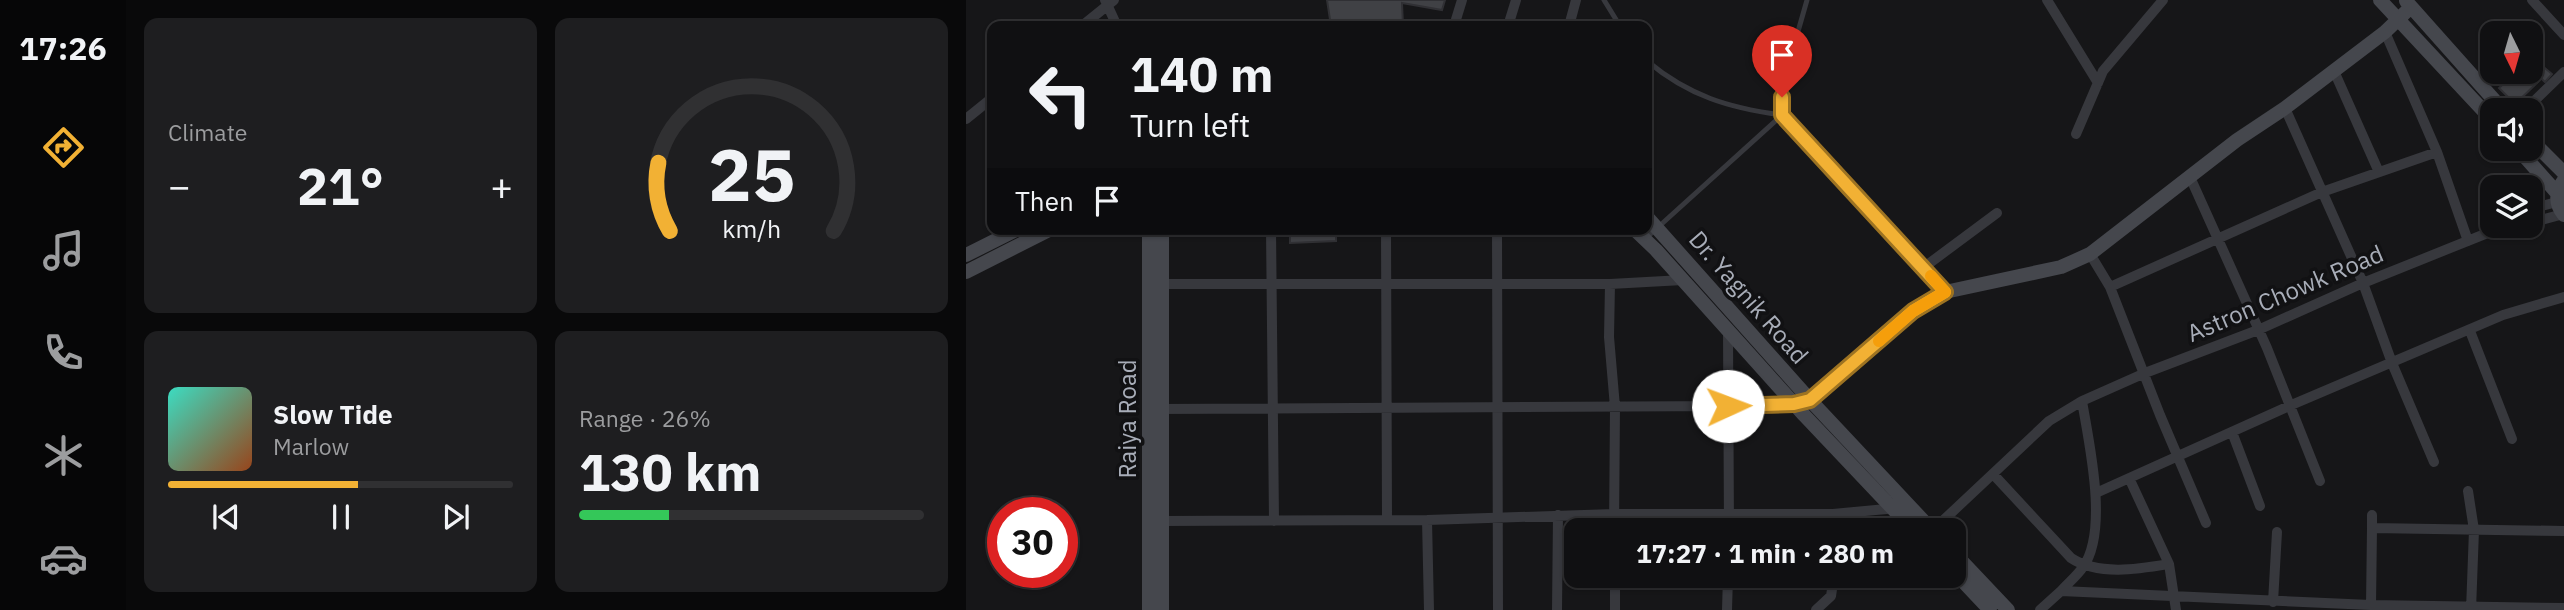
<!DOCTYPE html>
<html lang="en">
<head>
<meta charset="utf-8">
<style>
  :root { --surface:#101012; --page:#1e1e20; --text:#f1f3f6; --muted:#9c9d9f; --line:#303032; --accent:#f2b134 }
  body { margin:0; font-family:"IBM Plex Sans",sans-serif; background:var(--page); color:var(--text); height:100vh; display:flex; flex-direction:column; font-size:26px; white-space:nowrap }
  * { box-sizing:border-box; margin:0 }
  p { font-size:23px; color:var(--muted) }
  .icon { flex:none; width:38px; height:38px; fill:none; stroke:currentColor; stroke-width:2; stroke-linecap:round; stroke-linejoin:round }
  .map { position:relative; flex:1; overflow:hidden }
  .side { display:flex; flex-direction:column; gap:18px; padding:18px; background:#09090a; width:840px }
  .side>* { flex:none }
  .banner { position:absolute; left:21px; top:21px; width:665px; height:214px; border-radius:14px; box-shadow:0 2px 5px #0004,0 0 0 2px var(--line); background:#101012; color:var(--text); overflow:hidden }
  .needle { width:46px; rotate:175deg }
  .controls { position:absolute; left:1514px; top:21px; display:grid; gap:14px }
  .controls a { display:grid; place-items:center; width:63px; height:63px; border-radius:14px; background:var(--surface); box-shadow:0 2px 5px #0004,0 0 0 2px var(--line); font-size:35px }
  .speed { position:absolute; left:21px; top:497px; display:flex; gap:14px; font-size:35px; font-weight:700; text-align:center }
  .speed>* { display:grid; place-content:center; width:91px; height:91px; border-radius:50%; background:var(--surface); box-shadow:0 2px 5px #0004,0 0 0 2px var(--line); line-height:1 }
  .speed .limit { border:10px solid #d22; background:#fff; color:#111 }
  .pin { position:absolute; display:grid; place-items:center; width:60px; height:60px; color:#fff; margin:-72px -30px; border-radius:50% 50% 50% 0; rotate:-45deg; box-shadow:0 0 7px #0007 }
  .pin .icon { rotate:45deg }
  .me { position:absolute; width:77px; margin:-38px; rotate:88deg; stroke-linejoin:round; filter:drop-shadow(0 0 5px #0008) }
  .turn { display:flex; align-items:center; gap:24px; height:147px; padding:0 28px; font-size:32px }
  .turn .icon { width:91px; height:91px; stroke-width:2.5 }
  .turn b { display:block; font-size:49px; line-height:60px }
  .then { display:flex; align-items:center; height:66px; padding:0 28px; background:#0003; gap:14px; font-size:26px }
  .big { font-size:52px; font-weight:700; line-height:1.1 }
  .side .card { flex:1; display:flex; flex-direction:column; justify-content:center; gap:10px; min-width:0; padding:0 24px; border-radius:14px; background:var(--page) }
  .side .dial { align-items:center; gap:0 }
  .dial svg { height:182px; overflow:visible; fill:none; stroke:var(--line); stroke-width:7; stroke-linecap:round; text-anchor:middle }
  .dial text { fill:var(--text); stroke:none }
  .song { display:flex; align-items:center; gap:21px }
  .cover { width:84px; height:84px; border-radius:10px; background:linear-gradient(135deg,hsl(170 70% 55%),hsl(20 70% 35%)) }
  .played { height:7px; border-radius:4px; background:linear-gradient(90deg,var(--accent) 55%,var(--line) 55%) }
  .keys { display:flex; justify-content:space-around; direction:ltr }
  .heat { display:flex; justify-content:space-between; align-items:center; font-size:38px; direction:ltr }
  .charge { height:10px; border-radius:5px; background:linear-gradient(90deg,#34c759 26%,var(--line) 0) }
  .side .tiles { flex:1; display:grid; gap:18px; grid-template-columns:repeat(2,1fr) }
  .trip { position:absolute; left:598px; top:518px; width:402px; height:70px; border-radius:14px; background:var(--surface); box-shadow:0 2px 5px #0004,0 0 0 2px var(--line); font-weight:700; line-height:70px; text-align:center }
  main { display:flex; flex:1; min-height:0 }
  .dock { display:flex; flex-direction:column; width:126px; justify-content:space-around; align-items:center; background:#060607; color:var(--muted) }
  .dock .icon { width:49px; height:49px }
  .dock .current { color:var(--accent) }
  .dock b { font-size:32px; color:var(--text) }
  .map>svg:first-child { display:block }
  .building { fill:#404145; stroke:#303034; stroke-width:2 }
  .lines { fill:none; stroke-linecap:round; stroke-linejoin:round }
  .lane { stroke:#37383d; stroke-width:5 }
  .street { stroke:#37383d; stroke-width:10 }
  .secondary { stroke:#45474d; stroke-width:14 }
  .route-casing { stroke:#9d7322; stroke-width:18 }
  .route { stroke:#f2b134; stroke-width:12 }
  .slow { stroke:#f59e0b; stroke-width:12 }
  .labels { text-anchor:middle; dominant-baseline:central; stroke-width:7; stroke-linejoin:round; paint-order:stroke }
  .street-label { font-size:24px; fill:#a8adb8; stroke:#111113 }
</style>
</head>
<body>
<main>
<nav class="dock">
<b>17:26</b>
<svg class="icon current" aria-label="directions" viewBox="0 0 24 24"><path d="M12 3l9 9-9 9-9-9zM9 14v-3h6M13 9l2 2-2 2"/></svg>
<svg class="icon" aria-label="music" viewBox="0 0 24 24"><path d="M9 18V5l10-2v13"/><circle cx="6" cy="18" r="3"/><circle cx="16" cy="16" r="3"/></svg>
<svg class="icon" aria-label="phone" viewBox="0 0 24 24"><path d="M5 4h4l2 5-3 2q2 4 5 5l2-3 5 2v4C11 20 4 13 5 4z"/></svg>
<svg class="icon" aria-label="climate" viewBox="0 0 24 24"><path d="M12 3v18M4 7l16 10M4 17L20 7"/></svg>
<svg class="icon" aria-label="car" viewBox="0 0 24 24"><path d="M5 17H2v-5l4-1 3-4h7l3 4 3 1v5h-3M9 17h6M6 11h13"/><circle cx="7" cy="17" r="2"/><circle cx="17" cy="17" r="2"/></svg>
</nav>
<section class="side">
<div class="tiles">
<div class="card"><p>Climate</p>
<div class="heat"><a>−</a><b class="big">21°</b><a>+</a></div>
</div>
<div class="card dial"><svg viewBox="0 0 100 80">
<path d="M14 69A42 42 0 1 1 86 69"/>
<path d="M14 69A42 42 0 0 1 9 39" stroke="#f2b134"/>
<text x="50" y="56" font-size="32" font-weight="700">25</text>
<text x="50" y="72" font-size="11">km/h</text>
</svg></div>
<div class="card">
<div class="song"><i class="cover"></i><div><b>Slow Tide</b><p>Marlow</p></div></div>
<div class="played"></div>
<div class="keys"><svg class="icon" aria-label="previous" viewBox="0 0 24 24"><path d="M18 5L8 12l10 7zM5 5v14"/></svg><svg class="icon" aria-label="pause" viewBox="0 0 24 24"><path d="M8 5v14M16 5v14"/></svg><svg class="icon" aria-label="next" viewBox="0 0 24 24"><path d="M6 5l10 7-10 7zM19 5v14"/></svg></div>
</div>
<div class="card"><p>Range · 26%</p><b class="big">130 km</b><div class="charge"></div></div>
</div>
</section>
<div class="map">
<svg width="1598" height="610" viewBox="0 0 1598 610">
  <rect width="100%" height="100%" fill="#161618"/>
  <path class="building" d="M361,0H479L476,10L436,3L437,26H365Z
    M1574,64L1586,74L1579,82L1567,71Z
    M1550,72H1561L1572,82L1549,104L1533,88Z
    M324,229H370V241L324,243Z"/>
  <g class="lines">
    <path class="lane" d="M638,0L654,26
      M841,0L819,77L816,115L978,291
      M681,61C723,96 763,108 816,115
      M679,239L816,115"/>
    <path class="street" d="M139,0L151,26
      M1081,0L1132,83
      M1566,0L1598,35
      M116,26L148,0
      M488,26L496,0
      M542,26L550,0
      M603,26L610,0
      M1419,32L1471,152L1502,241
      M1368,71L1412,170
      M1319,108L1397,283L1426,363L1468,462
      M1559,110L1598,72
      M0,119L26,98
      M1110,134L1137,71L1197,0
      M1224,177L1301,348L1354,481
      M1564,209L1591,202
      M1564,223L1597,214
      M305,229L308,521
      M420,229L421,519
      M531,229L532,610
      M1124,254L1144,287L1194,415L1240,523
      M957,268L1031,213
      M191,284H644L717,280
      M644,284L643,337L649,407L648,530
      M1144,287L1356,192L1471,152
      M762,331L763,530
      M1504,331L1546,439
      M1116,401L1179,373L1292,330L1397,283L1539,226
      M190,409L762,406L828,404
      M1266,432L1294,506
      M1027,474L1105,558C1132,576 1173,569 1203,564
      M1164,480L1203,564L1210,610
      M1502,491L1508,530L1505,610
      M1130,493L1323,406L1537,315L1598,297
      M867,514L868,530
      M1406,515V528L1598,531
      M461,520L463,610
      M196,521L461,520L648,514H867L931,508
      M967,530L1083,421L1116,401C1123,443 1143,531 1117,567C1111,576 1102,583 1095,591
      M649,576V610
      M1307,602L1311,532
      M1405,605L1406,528
      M591,610L592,515
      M761,610L762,576
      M850,610L865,596L868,576
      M1074,610L1095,591L1405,605L1598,608"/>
    <path class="secondary" d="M1414,0L1526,120
      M1440,1L1537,110
      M1564,139L1598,173
      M1552,149L1591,193
      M1598,180C1589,192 1589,204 1598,215
      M681,217L844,400L966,530
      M183,229V610
      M668,229L690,250L838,415L947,530
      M0,255L52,229
      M0,272L85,229
      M828,404L844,400L850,396L947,311L979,292L1095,267L1124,254L1271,140L1319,108L1419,32L1445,7
      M989,554L1042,610
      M989,573L1024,610
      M196,610V229"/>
  </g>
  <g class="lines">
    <defs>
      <path id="route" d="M762,406L828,404L844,400L947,311L979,292L816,115V97"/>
    </defs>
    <use href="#route" class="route-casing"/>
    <use href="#route" class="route"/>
    <path class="slow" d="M913,341L947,311L979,292L965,276"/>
  </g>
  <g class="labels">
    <g class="street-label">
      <text transform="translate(1319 293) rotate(-23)">Astron Chowk Road</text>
      <text transform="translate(783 297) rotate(49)">Dr. Yagnik Road</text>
      <text transform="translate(161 419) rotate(-90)">Raiya Road</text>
    </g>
  </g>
</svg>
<div class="controls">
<a><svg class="needle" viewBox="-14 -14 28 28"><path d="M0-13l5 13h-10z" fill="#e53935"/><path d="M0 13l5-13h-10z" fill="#9c9d9f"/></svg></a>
<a><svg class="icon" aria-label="sound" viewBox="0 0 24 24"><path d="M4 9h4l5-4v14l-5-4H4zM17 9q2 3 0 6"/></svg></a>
<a><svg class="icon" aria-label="layers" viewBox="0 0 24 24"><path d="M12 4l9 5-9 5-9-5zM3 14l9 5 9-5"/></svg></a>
</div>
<div class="speed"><div class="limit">30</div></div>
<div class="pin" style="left:816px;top:97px;background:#d93025"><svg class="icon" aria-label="arrive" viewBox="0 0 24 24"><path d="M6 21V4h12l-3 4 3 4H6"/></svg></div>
<svg class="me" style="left:762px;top:406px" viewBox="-20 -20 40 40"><circle r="19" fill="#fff"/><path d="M0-13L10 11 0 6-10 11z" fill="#f2b134"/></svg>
<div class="trip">17:27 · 1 min · 280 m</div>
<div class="banner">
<div class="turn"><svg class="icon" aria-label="left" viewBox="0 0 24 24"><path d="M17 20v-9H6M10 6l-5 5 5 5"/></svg><div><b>140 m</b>Turn left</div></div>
<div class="then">Then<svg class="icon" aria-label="arrive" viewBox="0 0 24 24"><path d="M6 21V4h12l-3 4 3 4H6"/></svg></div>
</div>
</div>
</main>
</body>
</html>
